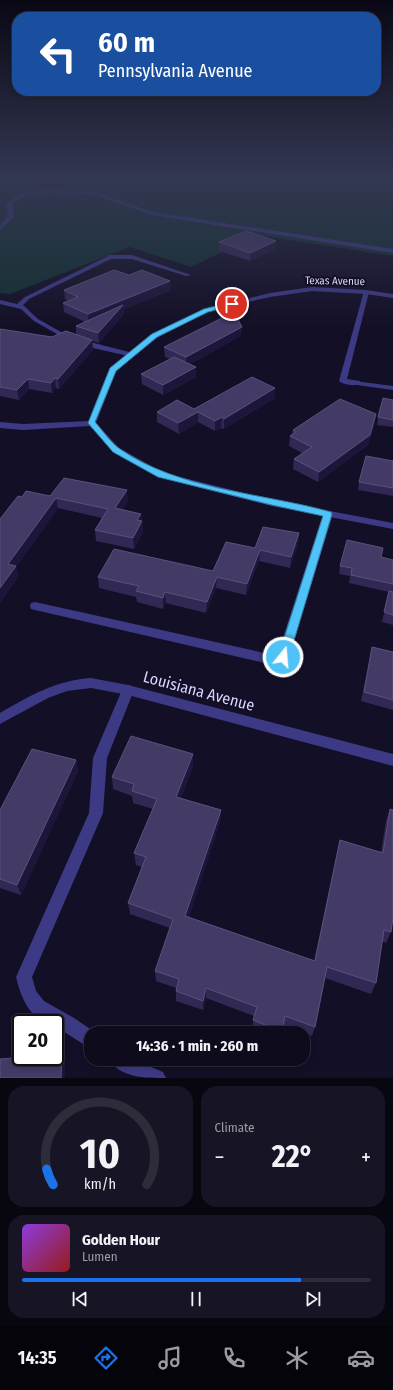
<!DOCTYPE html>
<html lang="en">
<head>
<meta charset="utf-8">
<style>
  :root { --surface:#0e0b1c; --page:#171425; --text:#f1f3f6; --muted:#9b9ba3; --line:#2e2b3b; --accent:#1a73e8 }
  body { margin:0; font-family:"Fira Sans Condensed",sans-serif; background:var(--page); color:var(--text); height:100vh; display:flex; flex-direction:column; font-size:15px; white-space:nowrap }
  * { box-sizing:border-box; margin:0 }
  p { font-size:13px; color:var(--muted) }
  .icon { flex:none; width:22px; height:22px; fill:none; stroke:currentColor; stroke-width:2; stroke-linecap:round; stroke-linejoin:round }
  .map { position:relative; height:1078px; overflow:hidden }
  .drawer { display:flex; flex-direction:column; gap:8px; padding:8px; background:#08060f; flex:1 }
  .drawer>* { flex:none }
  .top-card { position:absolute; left:12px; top:12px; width:369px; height:84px; border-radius:16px; box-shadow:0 2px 6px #0003,0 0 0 1px var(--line); background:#1a4fa0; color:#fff; overflow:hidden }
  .speed { position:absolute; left:12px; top:1014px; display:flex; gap:8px; font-size:20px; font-weight:700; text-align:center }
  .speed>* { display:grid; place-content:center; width:52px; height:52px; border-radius:50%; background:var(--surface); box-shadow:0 2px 6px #0003,0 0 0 1px var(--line); line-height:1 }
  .speed .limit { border:2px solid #111; border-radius:6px; background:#fff; color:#111 }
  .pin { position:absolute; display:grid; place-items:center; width:34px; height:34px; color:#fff; margin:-17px; border:2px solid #fff; border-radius:50%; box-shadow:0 1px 4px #0007 }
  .me { position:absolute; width:44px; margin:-22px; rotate:17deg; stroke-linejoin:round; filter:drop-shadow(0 0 3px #0008) }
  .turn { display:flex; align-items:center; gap:14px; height:84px; padding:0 20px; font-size:18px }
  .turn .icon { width:52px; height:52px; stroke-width:2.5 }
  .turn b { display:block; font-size:28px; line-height:34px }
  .big { font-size:30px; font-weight:700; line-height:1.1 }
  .drawer .tile { flex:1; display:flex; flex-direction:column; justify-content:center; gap:6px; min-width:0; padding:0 14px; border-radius:16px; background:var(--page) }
  .drawer .dial { align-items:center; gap:0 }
  .dial svg { height:104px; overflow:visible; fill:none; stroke:var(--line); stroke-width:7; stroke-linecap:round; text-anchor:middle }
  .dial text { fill:var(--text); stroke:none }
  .song { display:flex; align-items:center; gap:12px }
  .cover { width:48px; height:48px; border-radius:6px; background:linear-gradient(135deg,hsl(270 70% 55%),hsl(0 70% 35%)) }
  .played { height:4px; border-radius:2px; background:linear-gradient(90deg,var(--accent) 80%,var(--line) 80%) }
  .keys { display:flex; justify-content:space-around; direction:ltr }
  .heat { display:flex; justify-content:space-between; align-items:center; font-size:22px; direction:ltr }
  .drawer .tiles { flex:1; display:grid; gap:8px; grid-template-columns:1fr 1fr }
  .tile:last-child { grid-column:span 2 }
  .trip { position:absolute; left:84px; top:1026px; width:226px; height:40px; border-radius:16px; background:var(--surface); box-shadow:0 2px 6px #0003,0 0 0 1px var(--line); font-weight:700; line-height:40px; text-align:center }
  .menu { display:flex; height:64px; justify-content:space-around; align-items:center; background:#06040b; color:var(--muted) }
  .menu .icon { width:28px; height:28px }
  .menu .current { color:var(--accent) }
  .menu b { font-size:18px; color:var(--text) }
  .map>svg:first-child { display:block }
  .green { fill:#12302f }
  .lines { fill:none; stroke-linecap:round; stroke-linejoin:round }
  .lane { fill:#3d3a85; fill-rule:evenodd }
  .street { fill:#3d3a85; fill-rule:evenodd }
  .wall { fill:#312854 }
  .shaded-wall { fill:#1d163a }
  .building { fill:#433a66; stroke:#5a527e }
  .route { fill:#4fc3f7; stroke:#337fa1 }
  .labels { text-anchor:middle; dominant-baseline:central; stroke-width:4; stroke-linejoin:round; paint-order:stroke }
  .far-street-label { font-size:11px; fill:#d9d4ff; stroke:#130f26 }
  .near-street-label { font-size:16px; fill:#d9d4ff; stroke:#130f26 }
</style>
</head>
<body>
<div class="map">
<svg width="393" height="1078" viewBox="0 0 393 1078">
  <rect width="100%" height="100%" fill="#130f26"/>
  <path class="green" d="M0,177H393V256L257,235L191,267L130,247L10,294L0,293Z"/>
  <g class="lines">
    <path class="lane" d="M47,190L96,192L153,212L393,249V253L152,215L95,195L47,192L27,195L15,201L11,205L14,210L13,218L0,230V225C7,218 11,214 5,205C16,193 32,192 47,190Z
      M110,255H132L191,275L186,276L132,259H111L29,299L23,305L38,319L61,332L90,342L133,353V357L84,346L57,334L34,321L21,309L0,304V300L17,304L25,297Z
      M364,291L369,292L347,379L360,381L361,383C356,387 344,385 339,381Z
      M328,511L333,514L289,657L287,660L269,664L35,610L31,609L30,606L31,603L35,602L269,654L278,653L323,514Z
      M128,685L132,686L134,690L107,758L103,813L32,977L36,991L44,1001L74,1018L96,1033H91V1049L55,1026V1023C30,1023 21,997 16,977L89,813L93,758L122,690L124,686Z
      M109,1059H132L163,1072L166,1078C146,1078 119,1078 109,1059Z"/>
    <path class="street" d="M312,287L366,290L393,294V298L366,294L312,291L270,297L208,311L157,338L116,371L96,423L119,448L164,473L272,500L393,523V529L272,506L158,477L113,452L90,426L23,430L0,428V422L23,424L89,421L110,368L151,334L204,309L270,293Z
      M354,381L393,386V390L357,385H354Z
      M91,678L128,685L393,754V766L128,695L91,688L67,691L48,698L0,724V713C29,696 57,680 91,678Z"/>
  </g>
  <path class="wall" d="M276,241V249L250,261L219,251V242Z
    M129,275L171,290L124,309V314L99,343L92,341L93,350L59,389L56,388L52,393L29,389L19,400L0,396V329L52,337L76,334V326L85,322L64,312L63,303L68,301L65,299L64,290Z
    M241,336L190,364L196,367V377L163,395L142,384L141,374L170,359L165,357L164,347Z
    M275,388V398L224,429L221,428L215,431L198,422L179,434L157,422V412L194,409Z
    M393,400V427L377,425L378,417Z
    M376,414L374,425L368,445L318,482L293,469L294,459L302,453L289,446L290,436L292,434L293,430Z
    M393,461V496L358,490L359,482Z
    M50,496L128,501L122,510L141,514L143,532L134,549L96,541L95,530L102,518L58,508L16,567L18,577L0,603L22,497Z
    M299,533L298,544L290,568L259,561L246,595L216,588L206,613L166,603L163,609L137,602L136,597L99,588L98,577L213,571L255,548Z
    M381,557L393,560V625L382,622L389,592L349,583L350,576L339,574L340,566Z
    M372,647L393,652V710L361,701Z
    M76,760L78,771L21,895L0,888V810Z
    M193,767L181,798L221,810L220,822L189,917L314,961L337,852L340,840L381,852L386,821L390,809L391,932L386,943L382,941L376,983L371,994L325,978L315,1027L312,1036L283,1026L282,1033H260L252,1030L254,1016L206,998L203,1010L176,1001V988L156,981L155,971L170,928L130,914L128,903L142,867L136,865L134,853L153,809L133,803L132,796L113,789L112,777Z"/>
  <path class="shaded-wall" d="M276,241V249L250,261V253Z
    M170,281L171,290L124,309V314L99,343L98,333L89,324L88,314Z
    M242,327L241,336L186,367V357Z
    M92,340L93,350L59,389L58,379Z
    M196,367V377L163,395V385Z
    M55,378L56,388L52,393L51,383Z
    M28,379L29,389L19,400L17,390Z
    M275,388V398L224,429V419Z
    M198,412V422L179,434L178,423Z
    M376,414L374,425L368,445L318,482L319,472Z
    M222,417L221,428L215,431V421Z
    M127,490L128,501L116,519L115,508Z
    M56,498L58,508L16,567L18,577L0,603V588L8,564Z
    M141,514L143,532L134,549L133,538L137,520Z
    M299,533L298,544L290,568L291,557Z
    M260,550L259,561L246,595L247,584Z
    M217,577L216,588L206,613L207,602Z
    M165,592L166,603L163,609V598Z
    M193,754V767L177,809L176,797Z
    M76,760L78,771L21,895L17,885Z
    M221,810L220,822L186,927L185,916Z
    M206,988V998L203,1010V1001Z
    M62,1054L65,1063V1078H61Z"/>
  <path class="building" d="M246,231L276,241L250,253L219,242Z
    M114,270L129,275L142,270L170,281L88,314L63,303L78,297L64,290Z
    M123,305L98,333L76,326Z
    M234,312L242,327L186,357L164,347Z
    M0,329L52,337L66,331L92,340L58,379L55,378L51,383L28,379L17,390L0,387Z
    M174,357L196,367L163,385L141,374Z
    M252,377L275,388L224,419L222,417L215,421L198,412L178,423L157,412L177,400L194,409Z
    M383,398L393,400V420L378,417Z
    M340,399L376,414L370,435L319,472L294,459L312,447L290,436L296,432L293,430Z
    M366,456L393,461V488L359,482Z
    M64,478L127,490L115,508L141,514L137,520L142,521L133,538L95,530L108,509L56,498L8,564L16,566L0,588V519L18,496L22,497L26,491L50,496Z
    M263,527L299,533L291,557L260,550L247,584L217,577L207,602L165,592L163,598L136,591L139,586L98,577L114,549L213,571L226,542L255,548Z
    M347,540L383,548L381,557L393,560V584L351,575L352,568L340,566Z
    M389,591L393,592V615L384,612Z
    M372,647L393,652V700L364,692Z
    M131,736L193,754L176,797L221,810L185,916L315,961L340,840L383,853L390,809L393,810V918L391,932L384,930L376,983L327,967L315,1027L285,1016L282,1032L253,1020L257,1007L206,988L203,1001L176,991L179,979L155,971L173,919L128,903L146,857L134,853L157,799L132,791L134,784L112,777Z
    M32,749L76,760L17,885L0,879V810Z
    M62,1054L61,1078H0V1059L28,1057H55V1055Z"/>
  <linearGradient id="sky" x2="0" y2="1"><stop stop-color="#0a0815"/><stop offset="0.54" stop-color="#333752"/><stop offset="1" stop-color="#333752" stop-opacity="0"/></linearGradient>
  <rect width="393" height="328" fill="url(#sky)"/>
  <path class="route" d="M232,302L234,303V305L208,312L157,337L116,371L95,422C103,431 111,443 120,449C179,490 263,493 331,512L332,514L289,657L283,661L278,657L323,516L272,505L158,477L113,452L88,423L110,368L152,334L204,309Z"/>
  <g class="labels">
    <g class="far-street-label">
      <text transform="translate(335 281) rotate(1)">Texas Avenue</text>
    </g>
    <g class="near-street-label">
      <text transform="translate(199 691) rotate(15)">Louisiana Avenue</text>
    </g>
  </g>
</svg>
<div class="speed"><div class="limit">20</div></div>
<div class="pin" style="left:232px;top:304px;background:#d93025"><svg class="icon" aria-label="arrive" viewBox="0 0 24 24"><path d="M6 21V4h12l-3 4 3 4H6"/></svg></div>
<svg class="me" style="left:283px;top:657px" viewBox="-20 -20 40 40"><circle r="17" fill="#4fc3f7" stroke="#fff" stroke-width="3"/><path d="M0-11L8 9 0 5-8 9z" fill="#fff"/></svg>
<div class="trip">14:36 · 1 min · 260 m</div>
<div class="top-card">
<div class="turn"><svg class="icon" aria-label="left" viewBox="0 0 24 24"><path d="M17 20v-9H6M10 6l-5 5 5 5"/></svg><div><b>60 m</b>Pennsylvania Avenue</div></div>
</div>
</div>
<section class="drawer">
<div class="tiles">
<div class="tile dial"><svg viewBox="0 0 100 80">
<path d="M14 69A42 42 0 1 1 86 69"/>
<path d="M14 69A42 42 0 0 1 9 57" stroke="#1a73e8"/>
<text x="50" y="56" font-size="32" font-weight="700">10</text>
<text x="50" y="72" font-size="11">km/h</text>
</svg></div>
<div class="tile"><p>Climate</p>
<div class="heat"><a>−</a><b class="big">22°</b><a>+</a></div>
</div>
<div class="tile">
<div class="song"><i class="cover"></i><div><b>Golden Hour</b><p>Lumen</p></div></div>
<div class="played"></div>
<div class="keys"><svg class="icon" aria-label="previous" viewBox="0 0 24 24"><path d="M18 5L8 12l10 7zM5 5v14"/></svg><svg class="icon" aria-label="pause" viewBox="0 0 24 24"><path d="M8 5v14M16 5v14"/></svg><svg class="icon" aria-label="next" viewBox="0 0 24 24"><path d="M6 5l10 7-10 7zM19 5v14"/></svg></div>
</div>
</div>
</section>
<nav class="menu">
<b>14:35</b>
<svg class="icon current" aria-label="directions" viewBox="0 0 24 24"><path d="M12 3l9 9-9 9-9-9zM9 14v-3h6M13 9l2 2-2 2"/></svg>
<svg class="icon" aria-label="music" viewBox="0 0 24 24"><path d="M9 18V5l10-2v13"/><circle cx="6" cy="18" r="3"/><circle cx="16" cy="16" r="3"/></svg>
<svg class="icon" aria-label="phone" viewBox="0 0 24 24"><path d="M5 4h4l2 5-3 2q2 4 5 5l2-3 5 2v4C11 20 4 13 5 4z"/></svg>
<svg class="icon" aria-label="climate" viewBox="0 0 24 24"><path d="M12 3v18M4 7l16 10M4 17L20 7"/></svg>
<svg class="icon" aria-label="car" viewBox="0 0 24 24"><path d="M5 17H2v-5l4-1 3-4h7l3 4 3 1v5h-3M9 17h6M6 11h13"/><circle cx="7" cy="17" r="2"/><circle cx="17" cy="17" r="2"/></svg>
</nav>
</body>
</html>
